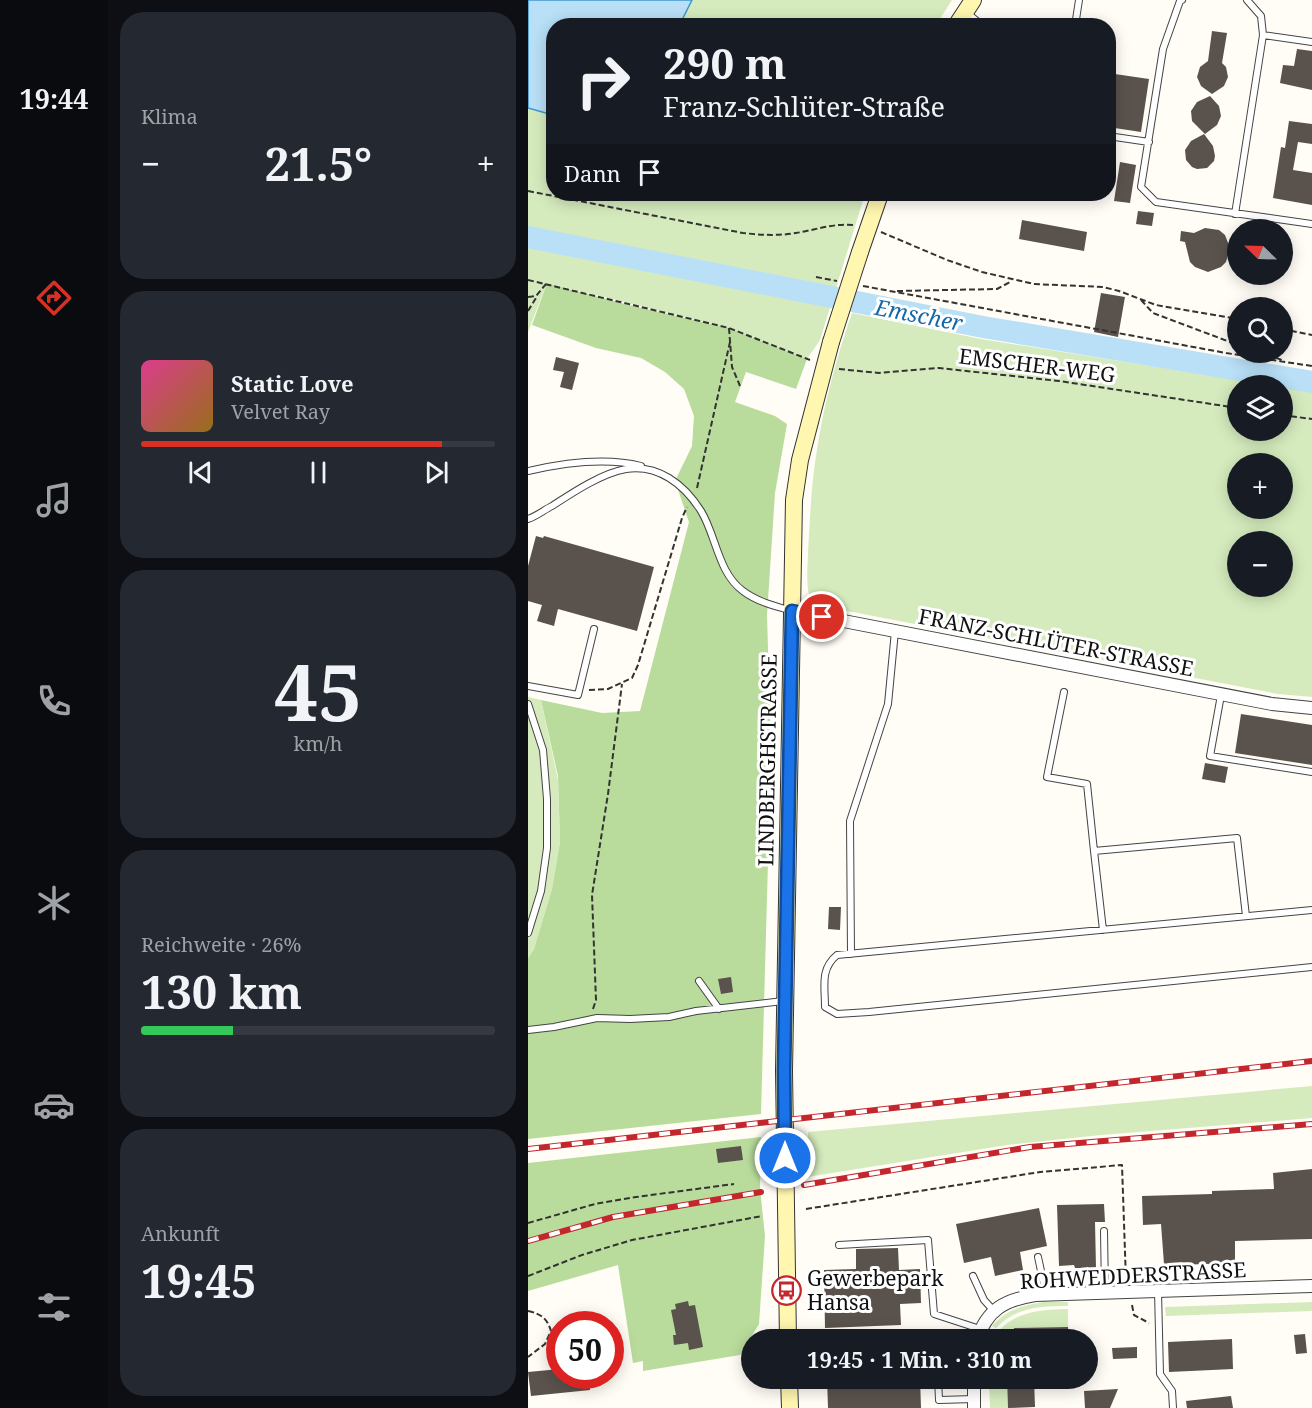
<!DOCTYPE html>
<html lang="de">
<head>
<meta charset="utf-8">
<style>
  :root { --surface:#171b24; --page:#242831; --text:#f1f3f6; --muted:#9ea1a6; --line:#363941; --accent:#d93025 }
  body { margin:0; font-family:"Noto Serif",serif; background:var(--page); color:var(--text); height:100vh; display:flex; flex-direction:column; font-size:22px; white-space:nowrap }
  * { box-sizing:border-box; margin:0 }
  p { font-size:20px; color:var(--muted) }
  .icon { flex:none; width:33px; height:33px; fill:none; stroke:currentColor; stroke-width:2; stroke-linecap:round; stroke-linejoin:round }
  .map { position:relative; flex:1; overflow:hidden }
  .side { display:flex; flex-direction:column; gap:12px; padding:12px; background:#0d0f14; width:420px }
  .side>* { flex:none }
  .guide { position:absolute; left:18px; top:18px; width:570px; height:183px; border-radius:24px; box-shadow:0 3px 15px #0003; background:#171b24; color:var(--text); overflow:hidden }
  .needle { width:39px; rotate:293deg }
  .tools { position:absolute; left:699px; top:219px; display:grid; gap:12px }
  .tools a { display:grid; place-items:center; width:66px; height:66px; border-radius:50%; background:var(--surface); box-shadow:0 3px 15px #0003; font-size:30px }
  .speed { position:absolute; left:18px; top:1311px; display:flex; gap:12px; font-size:30px; font-weight:700; text-align:center }
  .speed>* { display:grid; place-content:center; width:78px; height:78px; border-radius:50%; background:var(--surface); box-shadow:0 3px 15px #0003; line-height:1 }
  .speed .limit { border:9px solid #d22; background:#fff; color:#111 }
  .pin { position:absolute; display:grid; place-items:center; width:51px; height:51px; color:#fff; margin:-26px; border:3px solid #fff; border-radius:50%; box-shadow:0 2px 6px #0007 }
  .me { position:absolute; width:66px; margin:-33px; rotate:0deg; stroke-linejoin:round; filter:drop-shadow(0 0 4px #0008) }
  .turn { display:flex; align-items:center; gap:21px; height:126px; padding:0 18px; font-size:27px }
  .turn .icon { width:78px; height:78px; stroke-width:2.5 }
  .turn b { display:block; font-size:42px; line-height:51px }
  .then { display:flex; align-items:center; height:57px; padding:0 18px; background:#0003; gap:12px; font-size:22px }
  .big { font-size:45px; font-weight:700; line-height:1.1 }
  .side .tile { flex:1; display:flex; flex-direction:column; justify-content:center; gap:9px; min-width:0; padding:0 21px; border-radius:24px; background:var(--page) }
  .side .dial { align-items:center; gap:0 }
  .dial b { font-size:78px; line-height:1 }
  .song { display:flex; align-items:center; gap:18px }
  .cover { width:72px; height:72px; border-radius:9px; background:linear-gradient(135deg,hsl(330 70% 55%),hsl(40 70% 35%)) }
  .played { height:6px; border-radius:3px; background:linear-gradient(90deg,var(--accent) 85%,var(--line) 85%) }
  .keys { display:flex; justify-content:space-around; direction:ltr }
  .heat { display:flex; justify-content:space-between; align-items:center; font-size:33px; direction:ltr }
  .charge { height:9px; border-radius:4px; background:linear-gradient(90deg,#34c759 26%,var(--line) 0) }
  .trip { position:absolute; left:213px; top:1329px; width:357px; height:60px; border-radius:30px; background:var(--surface); box-shadow:0 3px 15px #0003; font-weight:700; line-height:60px; text-align:center }
  main { display:flex; flex:1; min-height:0 }
  .tabs { display:flex; flex-direction:column; width:108px; justify-content:space-around; align-items:center; background:#090b0e; color:var(--muted) }
  .tabs .icon { width:42px; height:42px }
  .tabs .active { color:var(--accent) }
  .tabs b { font-size:27px; color:var(--text) }
  .map>svg:first-child { display:block }
  .green { fill:#d5ebbd; fill-rule:evenodd }
  .forest { fill:#b9dc9c }
  .water { fill:#b9e0f7; stroke:#3f96cf; stroke-width:1.5 }
  .lines { fill:none; stroke-linecap:round; stroke-linejoin:round }
  .river { stroke:#b9e0f7; stroke-width:22 }
  .building { fill:#5a524d }
  .lane-casing { stroke:#444; stroke-width:8 }
  .street-casing { stroke:#444; stroke-width:14 }
  .secondary-casing { stroke:#333; stroke-width:18 }
  .path { stroke:#333; stroke-width:2; stroke-dasharray:6 3; stroke-linecap:butt }
  .lane { stroke:#fff; stroke-width:6 }
  .street { stroke:#fff; stroke-width:12 }
  .secondary { stroke:#fff6b0; stroke-width:16 }
  .rail-casing { stroke:#c4262e; stroke-width:6 }
  .rail { stroke:#fff; stroke-width:4; stroke-dasharray:11; stroke-linecap:butt }
  .secondary-bridge-casing { stroke:#333; stroke-width:18; stroke-linecap:butt }
  .secondary-bridge { stroke:#fff6b0; stroke-width:16 }
  .route-casing { stroke:#114b97; stroke-width:15 }
  .route { stroke:#1a73e8; stroke-width:10 }
  .labels { text-anchor:middle; dominant-baseline:central; stroke-width:6; stroke-linejoin:round; paint-order:stroke }
  .street-label { font-size:21px; fill:#111; stroke:#fff }
  .poi-label { font-size:21px; fill:#111; stroke:#fff; text-anchor:start }
  .water-label { font-size:22px; font-style:italic; fill:#1768a6; stroke:#fff }
</style>
</head>
<body>
<main>
<nav class="tabs">
<b>19:44</b>
<svg class="icon active" aria-label="directions" viewBox="0 0 24 24"><path d="M12 3l9 9-9 9-9-9zM9 14v-3h6M13 9l2 2-2 2"/></svg>
<svg class="icon" aria-label="music" viewBox="0 0 24 24"><path d="M9 18V5l10-2v13"/><circle cx="6" cy="18" r="3"/><circle cx="16" cy="16" r="3"/></svg>
<svg class="icon" aria-label="phone" viewBox="0 0 24 24"><path d="M5 4h4l2 5-3 2q2 4 5 5l2-3 5 2v4C11 20 4 13 5 4z"/></svg>
<svg class="icon" aria-label="climate" viewBox="0 0 24 24"><path d="M12 3v18M4 7l16 10M4 17L20 7"/></svg>
<svg class="icon" aria-label="car" viewBox="0 0 24 24"><path d="M5 17H2v-5l4-1 3-4h7l3 4 3 1v5h-3M9 17h6M6 11h13"/><circle cx="7" cy="17" r="2"/><circle cx="17" cy="17" r="2"/></svg>
<svg class="icon" aria-label="filters" viewBox="0 0 24 24"><path d="M4 7h16M4 17h16"/><circle cx="9" cy="7" r="2"/><circle cx="15" cy="17" r="2"/></svg>
</nav>
<section class="side">
<div class="tile"><p>Klima</p>
<div class="heat"><a>−</a><b class="big">21.5°</b><a>+</a></div>
</div>
<div class="tile">
<div class="song"><i class="cover"></i><div><b>Static Love</b><p>Velvet Ray</p></div></div>
<div class="played"></div>
<div class="keys"><svg class="icon" aria-label="previous" viewBox="0 0 24 24"><path d="M18 5L8 12l10 7zM5 5v14"/></svg><svg class="icon" aria-label="pause" viewBox="0 0 24 24"><path d="M8 5v14M16 5v14"/></svg><svg class="icon" aria-label="next" viewBox="0 0 24 24"><path d="M6 5l10 7-10 7zM19 5v14"/></svg></div>
</div>
<div class="tile dial"><b>45</b><p>km/h</p></div>
<div class="tile"><p>Reichweite · 26%</p><b class="big">130 km</b><div class="charge"></div></div>
<div class="tile"><p>Ankunft</p><b class="big">19:45</b></div>
</section>
<div class="map">
<svg width="784" height="1408" viewBox="0 0 784 1408">
  <rect width="100%" height="100%" fill="#fffdf5"/>
  <path class="green" d="M164,0H424L408,25L140,26V23L152,24Z
    M0,108L25,115L26,194H337L292,340L279,359L201,328L19,283L0,332Z
    M324,313L453,339L741,385L710,386V430H754L755,387L784,392V697L750,694L335,614C322,611 291,608 283,598C277,590 280,562 280,552C282,520 283,488 288,456C295,407 308,359 324,313ZM710,464H754V508H710ZM710,542H754V586H710Z
    M0,697L13,700L30,780L32,842L24,889L6,949L0,958Z
    M784,1086V1118L573,1135L479,1145L279,1177L280,1132Z
    M515,1302H540V1306C513,1306 488,1307 468,1328L464,1326C478,1310 495,1305 515,1302Z
    M784,1302V1311L638,1316L637,1307Z
    M540,1309V1327L487,1328V1340L485,1335L472,1330C490,1310 515,1310 540,1309Z
    M461,1379H479L480,1408H462Z"/>
  <path class="forest" d="M19,283L97,304L201,328L279,359L268,389L218,372L207,402L247,416L259,424L247,493L239,615L243,753L233,1114L0,1139V958L6,949L24,889L32,842L30,776L13,700L74,713L112,711L161,522L147,481L164,446L166,416L156,389L137,372L113,358L68,348L4,325Z
    M233,1137L232,1188L237,1236L231,1324L212,1355L115,1371V1361L105,1363L90,1265L0,1291V1163Z"/>
  <path class="water" d="M0,0H164L152,24L26,26L25,115L0,108Z"/>
  <g class="lines">
    <path class="river" d="M0,237L455,327L784,382"/>
  </g>
  <path class="building" d="M684,31L699,33L694,63L698,67L700,77L696,86L684,94L673,86L669,77L672,67L680,61Z
    M769,49L784,51V90L752,83L755,65L766,66Z
    M580,73L621,79L613,132L580,127Z
    M682,96L691,106L693,116L689,125L677,134L664,121L663,111L669,102Z
    M761,121L784,124V144L770,142L765,170L784,173V205L745,198L753,147L757,148Z
    M676,134L685,146L687,156L686,161L679,168L669,169L664,167L658,160L657,150L663,141Z
    M592,162L608,165L602,203L586,201Z
    M610,211L626,213L624,226L608,224Z
    M494,220L559,232L556,251L491,239Z
    M677,228L691,230L697,235L702,248L698,262L693,267L680,272L667,267L662,262L657,242L652,241L653,231L666,233Z
    M573,293L597,297L590,337L566,332Z
    M28,357L51,363L44,390L32,387L36,372L25,370Z
    M8,536L15,538L16,536L126,567L109,631L30,609L26,626L9,621L14,605L0,601V566Z
    M713,714L784,725V765L707,753Z
    M677,763L700,767L697,783L674,779Z
    M301,907H313L312,930L300,929Z
    M203,977L205,992L193,994L190,979Z
    M213,1146L215,1160L190,1163L188,1149Z
    M784,1169V1239L707,1241V1263L648,1265V1263L636,1264L633,1224L615,1225L614,1196L684,1194V1191L746,1189L745,1173Z
    M576,1204L577,1222H567L568,1268H547L546,1265L531,1266L529,1205Z
    M511,1208L519,1246L492,1252L495,1270L467,1276L463,1257L436,1263L428,1224Z
    M370,1248L371,1270L392,1269L393,1303L372,1304L373,1325L297,1328L296,1270L328,1269V1249Z
    M160,1301L161,1306L167,1305L175,1347L161,1350L160,1343L146,1345L145,1335H148L143,1310L148,1309L147,1304Z
    M540,1327L541,1340H487L486,1328Z
    M777,1334L779,1353L768,1354L766,1335Z
    M704,1339L705,1369L641,1372L640,1342Z
    M609,1347V1358L585,1359L584,1348Z
    M32,1369V1376H61L62,1390L3,1396L0,1372Z
    M299,1378H392L393,1408H300Z
    M479,1378H506L507,1407L480,1408Z
    M590,1389L582,1408H557L556,1391Z
    M703,1396L705,1408H659L658,1401Z"/>
  <g class="lines">
    <defs>
      <path id="lane" d="M654,0L652,1L635,49L613,187L628,202L784,224
        M438,12L455,26
        M547,26L551,0
        M735,35L784,42
        M580,136L621,142
        M707,214L735,35L733,16L719,0
        M0,471C35,463 78,457 113,466
        M0,519C9,516 16,510 24,506C44,493 74,473 98,469C130,464 156,484 173,511C188,535 190,573 215,591C228,601 246,606 261,610
        M0,686L50,695L66,629
        M536,692L519,777L559,784L566,851
        M693,695L682,756L784,772
        M0,704L15,750L19,799V848L13,891L0,933
        M784,910L309,955C292,969 297,986 297,1007L309,1014L341,1012L784,967
        M575,930L566,851L709,838L718,916
        M323,954L322,821L360,704L367,631
        M171,981L191,1009
        M0,1030L26,1027L69,1018L102,1019L141,1017L168,1011L255,1001
        M576,1231L577,1292
        M311,1245L400,1240L406,1314L452,1329
        M510,1257L518,1294
        M445,1276L456,1300L466,1311
        M630,1291L632,1374L644,1391L645,1408
        M306,1339L389,1336L403,1340
        M410,1378L411,1400L446,1399"/>
      <path id="street" d="M264,611L744,704L784,708
        M449,1340C459,1309 477,1300 507,1295L784,1286
        M446,1408V1378"/>
      <path id="secondary" d="M428,26L445,0
        M332,252L352,194
        M260,1340L256,1071L266,500L272,460L303,342
        M261,1378L262,1408"/>
    </defs>
    <use href="#lane" class="lane-casing"/>
    <use href="#street" class="street-casing"/>
    <use href="#secondary" class="secondary-casing"/>
    <path class="path" d="M0,191L215,233C233,235 250,236 268,233C287,230 306,223 325,225
      M353,232L419,260L454,272L506,284L575,287L591,291L628,305L710,319
      M288,277L309,281
      M0,280L201,328L282,360
      M335,286L698,353L784,366
      M369,291L469,289L484,281
      M0,297L8,296L18,284
      M613,300L625,313L710,345
      M0,311L8,298
      M201,328L204,367L212,386
      M754,329L784,335
      M731,352L754,360
      M311,369L351,373L411,368L531,381L710,408
      M754,415L784,419
      M169,488L202,342
      M61,690L80,689L104,678L110,665L154,518L159,507
      M65,1009L68,1000L64,895L80,794L94,684
      M278,1209L512,1172L594,1165L598,1281
      M0,1223L67,1204L108,1197L206,1184
      M0,1276L54,1255L104,1240L234,1216
      M604,1305L606,1315L621,1323
      M0,1311C13,1314 19,1318 23,1331L17,1344L0,1357"/>
    <use href="#lane" class="lane"/>
    <use href="#street" class="street"/>
    <use href="#secondary" class="secondary"/>
    <defs>
      <path id="rail" d="M0,1149L784,1061
        M276,1185L502,1147L784,1124
        M0,1241L85,1217L233,1192"/>
    </defs>
    <use href="#rail" class="rail-casing"/>
    <use href="#rail" class="rail"/>
    <defs>
      <path id="secondary-bridge" d="M303,342L332,252"/>
    </defs>
    <use href="#secondary-bridge" class="secondary-bridge-casing"/>
    <use href="#secondary-bridge" class="secondary-bridge"/>
  </g>
  <g class="lines">
    <defs>
      <path id="route" d="M257,1158L256,1071L264,611L294,617"/>
    </defs>
    <use href="#route" class="route-casing"/>
    <use href="#route" class="route"/>
  </g>
  <defs>
    <symbol id="bus-ring" viewBox="-11 -11 22 22"><circle r="9.5" fill="#fff" stroke="#c4262e" stroke-width="1.5"/><path d="M-5-6H5V4H4V6H2V4H-2V6H-4V4H-5ZM-3.5-4V0h7V-4ZM-3.5 1.2v1.5H-2V1.2ZM2 1.2v1.5H3.5V1.2Z" fill="#c4262e"/></symbol>
  </defs>
  <g fill-rule="evenodd">
    <use href="#bus-ring" x="242" y="1274" width="33" height="33"/>
  </g>
  <g class="labels">
    <g class="street-label">
      <text transform="translate(509 365) rotate(7)">EMSCHER-WEG</text>
      <text transform="translate(528 642) rotate(11)">FRANZ-SCHLÜTER-STRASSE</text>
      <text transform="translate(239 760) rotate(-89)">LINDBERGHSTRASSE</text>
      <text transform="translate(605 1275) rotate(-3)">ROHWEDDERSTRASSE</text>
    </g>
    <g class="poi-label">
      <text x="279" y="1278">Gewerbepark<tspan x="279" dy="24">Hansa</tspan></text>
    </g>
    <g class="water-label">
      <text transform="translate(391 314) rotate(11)">Emscher</text>
    </g>
  </g>
</svg>
<div class="tools">
<a><svg class="needle" viewBox="-14 -14 28 28"><path d="M0-13l5 13h-10z" fill="#e53935"/><path d="M0 13l5-13h-10z" fill="#9ea1a6"/></svg></a>
<a><svg class="icon" aria-label="search" viewBox="0 0 24 24"><circle cx="10" cy="10" r="6"/><path d="M15 15l6 6"/></svg></a>
<a><svg class="icon" aria-label="layers" viewBox="0 0 24 24"><path d="M12 4l9 5-9 5-9-5zM3 14l9 5 9-5"/></svg></a>
<a>+</a>
<a>−</a>
</div>
<div class="speed"><div class="limit">50</div></div>
<div class="pin" style="left:294px;top:617px;background:#d93025"><svg class="icon" aria-label="arrive" viewBox="0 0 24 24"><path d="M6 21V4h12l-3 4 3 4H6"/></svg></div>
<svg class="me" style="left:257px;top:1158px" viewBox="-20 -20 40 40"><circle r="17" fill="#1a73e8" stroke="#fff" stroke-width="3"/><path d="M0-11L8 9 0 5-8 9z" fill="#fff"/></svg>
<div class="trip">19:45 · 1 Min. · 310 m</div>
<div class="guide">
<div class="turn"><svg class="icon" aria-label="right" viewBox="0 0 24 24"><path d="M7 20v-9h11M14 6l5 5-5 5"/></svg><div><b>290 m</b>Franz-Schlüter-Straße</div></div>
<div class="then">Dann<svg class="icon" aria-label="arrive" viewBox="0 0 24 24"><path d="M6 21V4h12l-3 4 3 4H6"/></svg></div>
</div>
</div>
</main>
</body>
</html>
